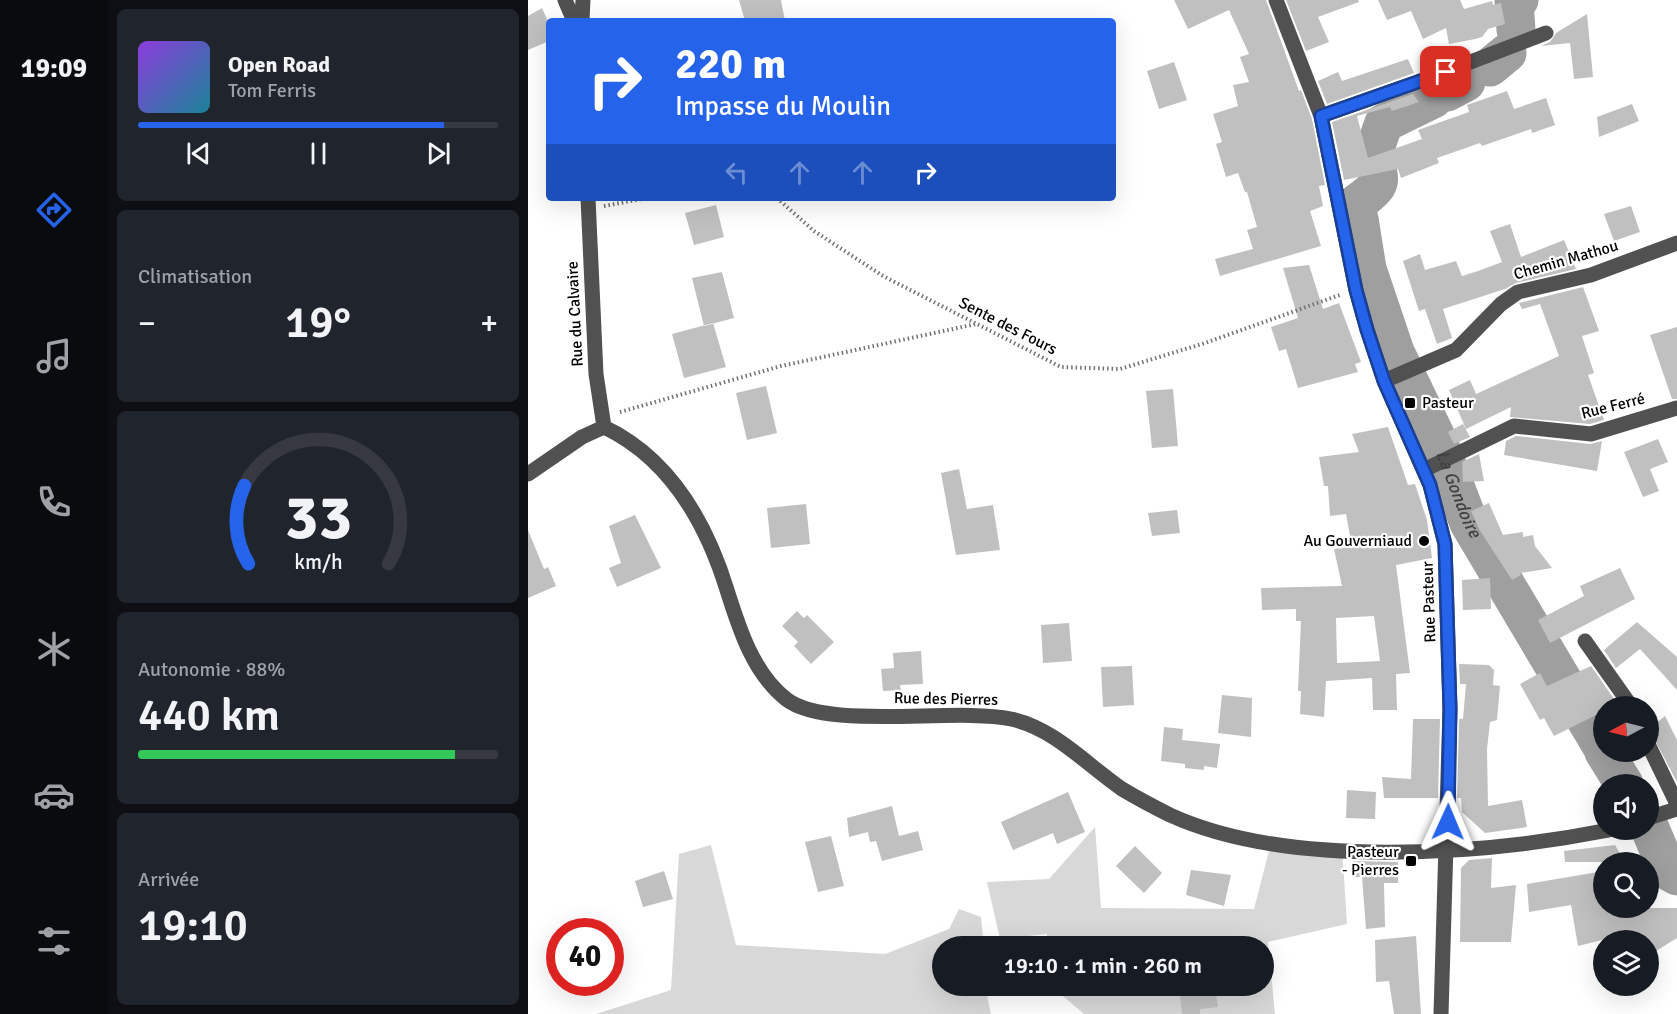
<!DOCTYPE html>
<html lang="fr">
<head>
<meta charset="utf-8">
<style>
  :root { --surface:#171b24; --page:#20242c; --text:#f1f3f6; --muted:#9ea1a6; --line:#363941; --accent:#2563eb }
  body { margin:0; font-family:Signika,sans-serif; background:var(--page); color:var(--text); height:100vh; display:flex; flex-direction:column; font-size:22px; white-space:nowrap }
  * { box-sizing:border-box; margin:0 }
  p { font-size:20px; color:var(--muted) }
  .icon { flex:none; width:33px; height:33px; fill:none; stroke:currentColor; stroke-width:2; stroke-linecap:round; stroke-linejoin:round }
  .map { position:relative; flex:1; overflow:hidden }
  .details { display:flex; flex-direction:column; gap:9px; padding:9px; background:#0d0f14; width:420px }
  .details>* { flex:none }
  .hud { position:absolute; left:18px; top:18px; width:570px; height:183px; border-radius:6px; box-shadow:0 6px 24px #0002; background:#2563eb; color:#fff; overflow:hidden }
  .needle { width:39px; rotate:263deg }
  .fabs { position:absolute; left:1065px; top:696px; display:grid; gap:12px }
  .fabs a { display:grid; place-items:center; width:66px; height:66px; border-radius:50%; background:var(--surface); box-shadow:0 6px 24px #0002; font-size:30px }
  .speed { position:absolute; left:18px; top:918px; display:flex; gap:12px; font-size:30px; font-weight:700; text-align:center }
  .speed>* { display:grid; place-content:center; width:78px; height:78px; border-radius:50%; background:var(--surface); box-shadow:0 6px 24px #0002; line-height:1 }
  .speed .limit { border:9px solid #d22; background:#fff; color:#111 }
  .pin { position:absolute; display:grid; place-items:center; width:51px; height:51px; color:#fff; margin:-26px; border-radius:12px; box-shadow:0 3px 9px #0006 }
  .me { position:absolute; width:66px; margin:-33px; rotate:1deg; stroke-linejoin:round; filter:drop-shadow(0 0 4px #0008) }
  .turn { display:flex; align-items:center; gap:21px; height:126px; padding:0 30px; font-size:27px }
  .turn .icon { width:78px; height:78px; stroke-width:2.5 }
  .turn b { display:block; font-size:42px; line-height:51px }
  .lanes { display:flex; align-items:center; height:57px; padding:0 30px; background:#0003; justify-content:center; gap:30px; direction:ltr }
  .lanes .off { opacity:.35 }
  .big { font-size:45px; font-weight:600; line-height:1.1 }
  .details .card { flex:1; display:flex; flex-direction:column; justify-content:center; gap:9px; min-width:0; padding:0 21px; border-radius:9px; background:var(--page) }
  .details .dial { align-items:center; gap:0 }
  .dial svg { height:156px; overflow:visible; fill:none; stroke:var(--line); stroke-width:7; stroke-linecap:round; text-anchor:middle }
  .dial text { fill:var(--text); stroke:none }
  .song { display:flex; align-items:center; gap:18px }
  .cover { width:72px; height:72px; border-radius:9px; background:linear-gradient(135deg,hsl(270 70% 55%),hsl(190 70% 35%)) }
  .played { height:6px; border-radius:3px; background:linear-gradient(90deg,var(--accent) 85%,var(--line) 85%) }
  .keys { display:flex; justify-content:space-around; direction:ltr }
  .heat { display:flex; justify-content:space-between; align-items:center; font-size:33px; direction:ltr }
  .charge { height:9px; border-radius:4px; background:linear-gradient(90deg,#34c759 88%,var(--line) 0) }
  .trip { position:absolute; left:404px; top:936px; width:342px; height:60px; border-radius:30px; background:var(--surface); box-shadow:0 6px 24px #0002; font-weight:600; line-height:60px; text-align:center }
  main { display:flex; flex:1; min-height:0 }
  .menu { display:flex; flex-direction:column; width:108px; justify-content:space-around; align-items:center; background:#090b0e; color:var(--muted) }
  .menu .icon { width:42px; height:42px }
  .menu .selected { color:var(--accent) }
  .menu b { font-size:27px; color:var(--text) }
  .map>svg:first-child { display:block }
  .green { fill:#d8d8d8 }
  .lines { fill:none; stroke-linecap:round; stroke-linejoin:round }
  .river { stroke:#9f9f9f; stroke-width:39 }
  .building { fill:#c0c0c0; fill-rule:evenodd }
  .path { stroke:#737373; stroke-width:4; stroke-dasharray:1.5 3; stroke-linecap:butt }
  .minor { stroke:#515151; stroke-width:15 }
  .route-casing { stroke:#184099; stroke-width:15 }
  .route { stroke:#2563eb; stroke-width:10 }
  .poi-dot { fill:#000; stroke:#fff; stroke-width:2 }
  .labels { text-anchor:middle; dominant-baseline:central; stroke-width:4.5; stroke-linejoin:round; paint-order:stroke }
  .street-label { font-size:16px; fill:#000; stroke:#fff }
  .poi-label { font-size:16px; fill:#000; stroke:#fff; text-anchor:end }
  .water-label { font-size:18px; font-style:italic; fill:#404040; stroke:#fff }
</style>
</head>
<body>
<main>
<nav class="menu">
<b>19:09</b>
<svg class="icon selected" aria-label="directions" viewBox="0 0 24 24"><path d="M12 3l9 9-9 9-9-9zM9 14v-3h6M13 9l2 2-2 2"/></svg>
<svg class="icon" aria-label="music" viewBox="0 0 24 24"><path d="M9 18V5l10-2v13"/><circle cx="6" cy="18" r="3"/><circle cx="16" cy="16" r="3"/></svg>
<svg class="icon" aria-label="phone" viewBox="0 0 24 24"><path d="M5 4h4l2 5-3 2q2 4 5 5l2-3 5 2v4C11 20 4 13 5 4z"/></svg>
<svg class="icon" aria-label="climate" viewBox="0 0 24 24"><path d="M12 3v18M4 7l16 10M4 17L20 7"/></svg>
<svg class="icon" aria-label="car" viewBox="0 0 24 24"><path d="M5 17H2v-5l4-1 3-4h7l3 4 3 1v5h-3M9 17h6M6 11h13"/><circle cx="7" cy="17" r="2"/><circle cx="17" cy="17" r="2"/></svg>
<svg class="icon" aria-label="filters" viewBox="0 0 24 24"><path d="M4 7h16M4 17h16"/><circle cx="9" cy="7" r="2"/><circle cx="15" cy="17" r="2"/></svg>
</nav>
<section class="details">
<div class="card">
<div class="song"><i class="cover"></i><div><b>Open Road</b><p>Tom Ferris</p></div></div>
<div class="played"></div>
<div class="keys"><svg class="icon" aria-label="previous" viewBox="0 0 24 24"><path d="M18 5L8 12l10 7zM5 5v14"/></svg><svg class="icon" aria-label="pause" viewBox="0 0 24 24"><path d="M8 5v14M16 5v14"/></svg><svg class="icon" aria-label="next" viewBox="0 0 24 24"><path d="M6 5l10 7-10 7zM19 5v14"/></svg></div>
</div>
<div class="card"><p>Climatisation</p>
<div class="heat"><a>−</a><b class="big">19°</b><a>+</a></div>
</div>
<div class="card dial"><svg viewBox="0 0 100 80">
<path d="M14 69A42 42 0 1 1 86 69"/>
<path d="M14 69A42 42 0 0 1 12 29" stroke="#2563eb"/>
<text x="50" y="56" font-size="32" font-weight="700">33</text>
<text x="50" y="72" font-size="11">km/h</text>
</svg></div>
<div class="card"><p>Autonomie · 88%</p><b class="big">440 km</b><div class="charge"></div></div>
<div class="card"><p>Arrivée</p><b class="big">19:10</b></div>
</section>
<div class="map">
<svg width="1149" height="1014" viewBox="0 0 1149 1014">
  <rect width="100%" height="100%" fill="#fff"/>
  <path class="green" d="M567,827L573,908L726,909L744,839L814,847L819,924L740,942L747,1014H556L523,986H735V946H519V934L472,939L459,882L521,879Z
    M183,845L208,945L357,954L421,929L431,909L453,917L456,946H414V986H457L463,1014H68L143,990L151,854Z"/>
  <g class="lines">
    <g class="river">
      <path d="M988,30L986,3L991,0"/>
      <path d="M962,67L979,53"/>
      <path d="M919,92L938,82"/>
      <path d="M829,203C862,179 847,183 848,151C848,142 853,132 856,123L905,99"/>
      <path id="s1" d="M831,219L839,269L867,352L909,439L941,523L1076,750"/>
      <path d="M1076,752L1096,784"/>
      <path d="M1120,824L1140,871L1149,876"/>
    </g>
  </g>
  <path class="building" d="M211,0H253L257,21H217Z
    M646,0H738L771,91L773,90L784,119L797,185L791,186L795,206L782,211L793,246L692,276L687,259L725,249L719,230L729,227L719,192H717L710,173L698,177L688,144L694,142L685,114L710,106L705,85L721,82L712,57L721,54L701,10L660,29Z
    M758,0H830L831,2L790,17L801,42L778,51Z
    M850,0H932L936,9L964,1L965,5L973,3L977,24L960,29L954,37L947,39L921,44L918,28L895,39L883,11L859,20Z
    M14,8L21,24V41L0,50V16Z
    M1059,14L1065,77L1046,79L1042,43L1013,46L1022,42L1028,33Z
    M880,59L886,73L799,104L790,81L810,72L814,81Z
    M646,62L659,100L631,109L619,71Z
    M979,91L986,109L1018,98L1027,125L1004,133L1003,129L954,146L952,143L909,158L911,163L873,178L870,169L816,180L804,122L885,94L891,102L864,111L862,107L829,116L840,158L894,139L890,130L941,112L939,105Z
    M1104,104L1111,121L1071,137L1069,117Z
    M188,205L196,237L166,245L157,213Z
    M1103,206L1112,232L1086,241L1076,214Z
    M982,224L993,257L1036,240L1048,269L988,283L977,289L915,309L924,338L909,344L897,309L891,311L875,261L892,254L897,270L928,261L934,276L950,271L974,262L962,231Z
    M781,265L795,309L811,303L833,362L827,364L830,372L770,388L758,349L751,351L743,327L770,318L755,268Z
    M194,272L206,318L176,326L164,278Z
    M1055,287L1071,331L1054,336L1066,373L1060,375L1076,420L1062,424L982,417L983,407L938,429L921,390L942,380L948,394L1031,356L1012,304L994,309L991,303Z
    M185,323L198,367L156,378L144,334Z
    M1149,327V399H1144L1122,335Z
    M238,386L249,433L219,440L208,393Z
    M645,389L650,446L624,448L618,391Z
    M935,424L942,437L926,444L920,432Z
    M860,427L880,485L887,484L899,520L904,558L868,565L882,673L868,674L869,710H845L844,678L798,681L796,717L772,714L773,691H770L773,621H768V609L734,610L733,588L814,586L806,549L824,547L818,514L802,516L800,486H796L791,457L831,452L824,434ZM846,616L852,661L809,663L808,618Z
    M988,436L1062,444L1074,441L1069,471L976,455L978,441Z
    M1130,439L1140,462L1122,469L1131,491L1115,497L1096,452Z
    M951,454L956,481L935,482L934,462Z
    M431,469L439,509L465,505L472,550L428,555L413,473Z
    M961,503L975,535L995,532V537L1005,535L1007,546L1024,568L992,573L993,575L984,580L951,529L943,511Z
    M278,504L282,544L243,548L239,508Z
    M649,510L652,533L624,536L620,513Z
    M107,515L133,568L89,587L81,568L93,563L81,526Z
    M0,530L16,569L20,567L28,586L0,598Z
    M1092,568L1107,599L1022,643L1010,620L1056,596L1052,586Z
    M962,578L963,609L935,610L934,580Z
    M269,611L276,618L279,615L306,642L283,664L266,646L270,642L254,626Z
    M1109,622L1149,657V690L1112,649L1088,668L1076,650Z
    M541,623L544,661L515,663L513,625Z
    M393,651L395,684L372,685L373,690L355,691L353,669L366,668L365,653Z
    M931,664L961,665L966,670L965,685L972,686L969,720L962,722L959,749L960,806L994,800L999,827L957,833L934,812L933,798H929L931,719H935L938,684H932Z
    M604,666L606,705L575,707L573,667Z
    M1063,666L1091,706H1076V711L1026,736L1016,718L1012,720L992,684L1012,673L1019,686Z
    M694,695L724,698L723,737L690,733Z
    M1137,716L1149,740V782L1121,729Z
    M885,719H912L910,798H856L854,777L883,779Z
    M636,727L655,729L654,740L692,744L689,768L676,766V770L657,768V764L633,761Z
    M819,790L848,792L847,819L818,818Z
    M540,792L557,832L529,844L525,833L485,850L473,822Z
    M364,806L371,836L390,831L395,850L354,861L348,841L342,842L340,832L321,837L319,818Z
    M303,836L316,886L290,892L277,842Z
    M1087,845L1097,862H1037L1036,851Z
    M607,846L634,873L616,893L588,866Z
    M964,858L963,888L988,885L983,942H932L933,868L941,860Z
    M825,861L870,862V883H856L857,927L838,929L834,877H826Z
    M663,870L703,875L696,906L658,895Z
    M136,871L145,899L115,907L107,881Z
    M1076,871V908H1149V938L1120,956V940H1099L1094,930L1074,940L1050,946L1043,905L1001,912L999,884Z
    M888,936L893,1014H866L861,981L848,982L847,940Z
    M651,986H687L690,1007L672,1009V1014H654Z"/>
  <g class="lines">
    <path class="path" d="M249,198L286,231L355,276L533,367L592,369L674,344L812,295
      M76,206L119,198
      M92,412L253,366L448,324"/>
    <path class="minor" d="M37,0L46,21
      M748,0L793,116L828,290L839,329L856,381L902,485L917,544L922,709L913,1014
      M54,21L55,0
      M793,116L898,79L1018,33
      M60,198L68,374L76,427
      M856,381L928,350L973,304L990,292L1063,275L1149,243
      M76,427C141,458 178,522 199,590C211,628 225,673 258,699C299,731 426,707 483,719C526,728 559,765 594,789C609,798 626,807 642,815C760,869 955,855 1081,830
      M896,470L986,426L1063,434L1149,408
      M0,474L54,437L76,427
      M1057,641L1103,706
      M1120,744L1149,804
      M1120,818L1149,809"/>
  </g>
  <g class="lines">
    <defs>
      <path id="route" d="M918,72L793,116L828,290L839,330L856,381L902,485L917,544L922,709L920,822"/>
    </defs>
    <use href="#route" class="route-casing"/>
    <use href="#route" class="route"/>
  </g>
  <g class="poi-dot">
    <rect x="876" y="397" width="12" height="12" rx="3"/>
    <circle cx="896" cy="541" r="6"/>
    <rect x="877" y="855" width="12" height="12" rx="3"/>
  </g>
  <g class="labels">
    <g class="street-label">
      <text transform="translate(1038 260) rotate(-16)">Chemin Mathou</text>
      <text transform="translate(47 314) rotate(-93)">Rue du Calvaire</text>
      <text transform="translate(480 326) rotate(27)">Sente des Fours</text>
      <text transform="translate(1085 406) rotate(-14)">Rue Ferré</text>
      <text transform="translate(901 602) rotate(-92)">Rue Pasteur</text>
      <text transform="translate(418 699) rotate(1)">Rue des Pierres</text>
    </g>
    <g class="poi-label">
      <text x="894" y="403" text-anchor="start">Pasteur</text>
      <text x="884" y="541">Au Gouverniaud</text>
      <text x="871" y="852">Pasteur<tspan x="871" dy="18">- Pierres</tspan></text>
    </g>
    <g class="water-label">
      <text stroke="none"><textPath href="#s1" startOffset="294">La Gondoire</textPath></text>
    </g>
  </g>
</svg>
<div class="fabs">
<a><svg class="needle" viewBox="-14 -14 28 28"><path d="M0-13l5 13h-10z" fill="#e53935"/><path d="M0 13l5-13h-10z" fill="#9ea1a6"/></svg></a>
<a><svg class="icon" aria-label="sound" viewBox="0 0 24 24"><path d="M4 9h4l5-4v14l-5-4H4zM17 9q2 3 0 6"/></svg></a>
<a><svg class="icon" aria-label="search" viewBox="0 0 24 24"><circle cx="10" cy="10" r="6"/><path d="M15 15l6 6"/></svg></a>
<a><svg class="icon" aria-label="layers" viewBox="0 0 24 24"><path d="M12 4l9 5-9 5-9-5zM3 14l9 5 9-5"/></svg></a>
</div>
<div class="speed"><div class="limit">40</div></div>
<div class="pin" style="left:918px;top:72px;background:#d93025"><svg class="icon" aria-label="arrive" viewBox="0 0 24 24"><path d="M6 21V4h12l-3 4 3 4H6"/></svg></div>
<svg class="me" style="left:920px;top:822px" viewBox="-20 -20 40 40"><path d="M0-17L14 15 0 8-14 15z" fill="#2563eb" stroke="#fff" stroke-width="4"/></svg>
<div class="trip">19:10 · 1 min · 260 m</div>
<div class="hud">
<div class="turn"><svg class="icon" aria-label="right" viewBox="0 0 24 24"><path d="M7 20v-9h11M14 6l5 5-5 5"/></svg><div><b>220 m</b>Impasse du Moulin</div></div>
<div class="lanes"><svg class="icon off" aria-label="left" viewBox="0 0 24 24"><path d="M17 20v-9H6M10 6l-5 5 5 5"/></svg><svg class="icon off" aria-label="ahead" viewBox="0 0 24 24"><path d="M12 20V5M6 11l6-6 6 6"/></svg><svg class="icon off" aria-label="ahead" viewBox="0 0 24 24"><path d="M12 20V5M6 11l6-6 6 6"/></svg><svg class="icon" aria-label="right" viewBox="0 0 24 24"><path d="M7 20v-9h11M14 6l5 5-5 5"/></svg></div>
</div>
</div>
</main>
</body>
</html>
